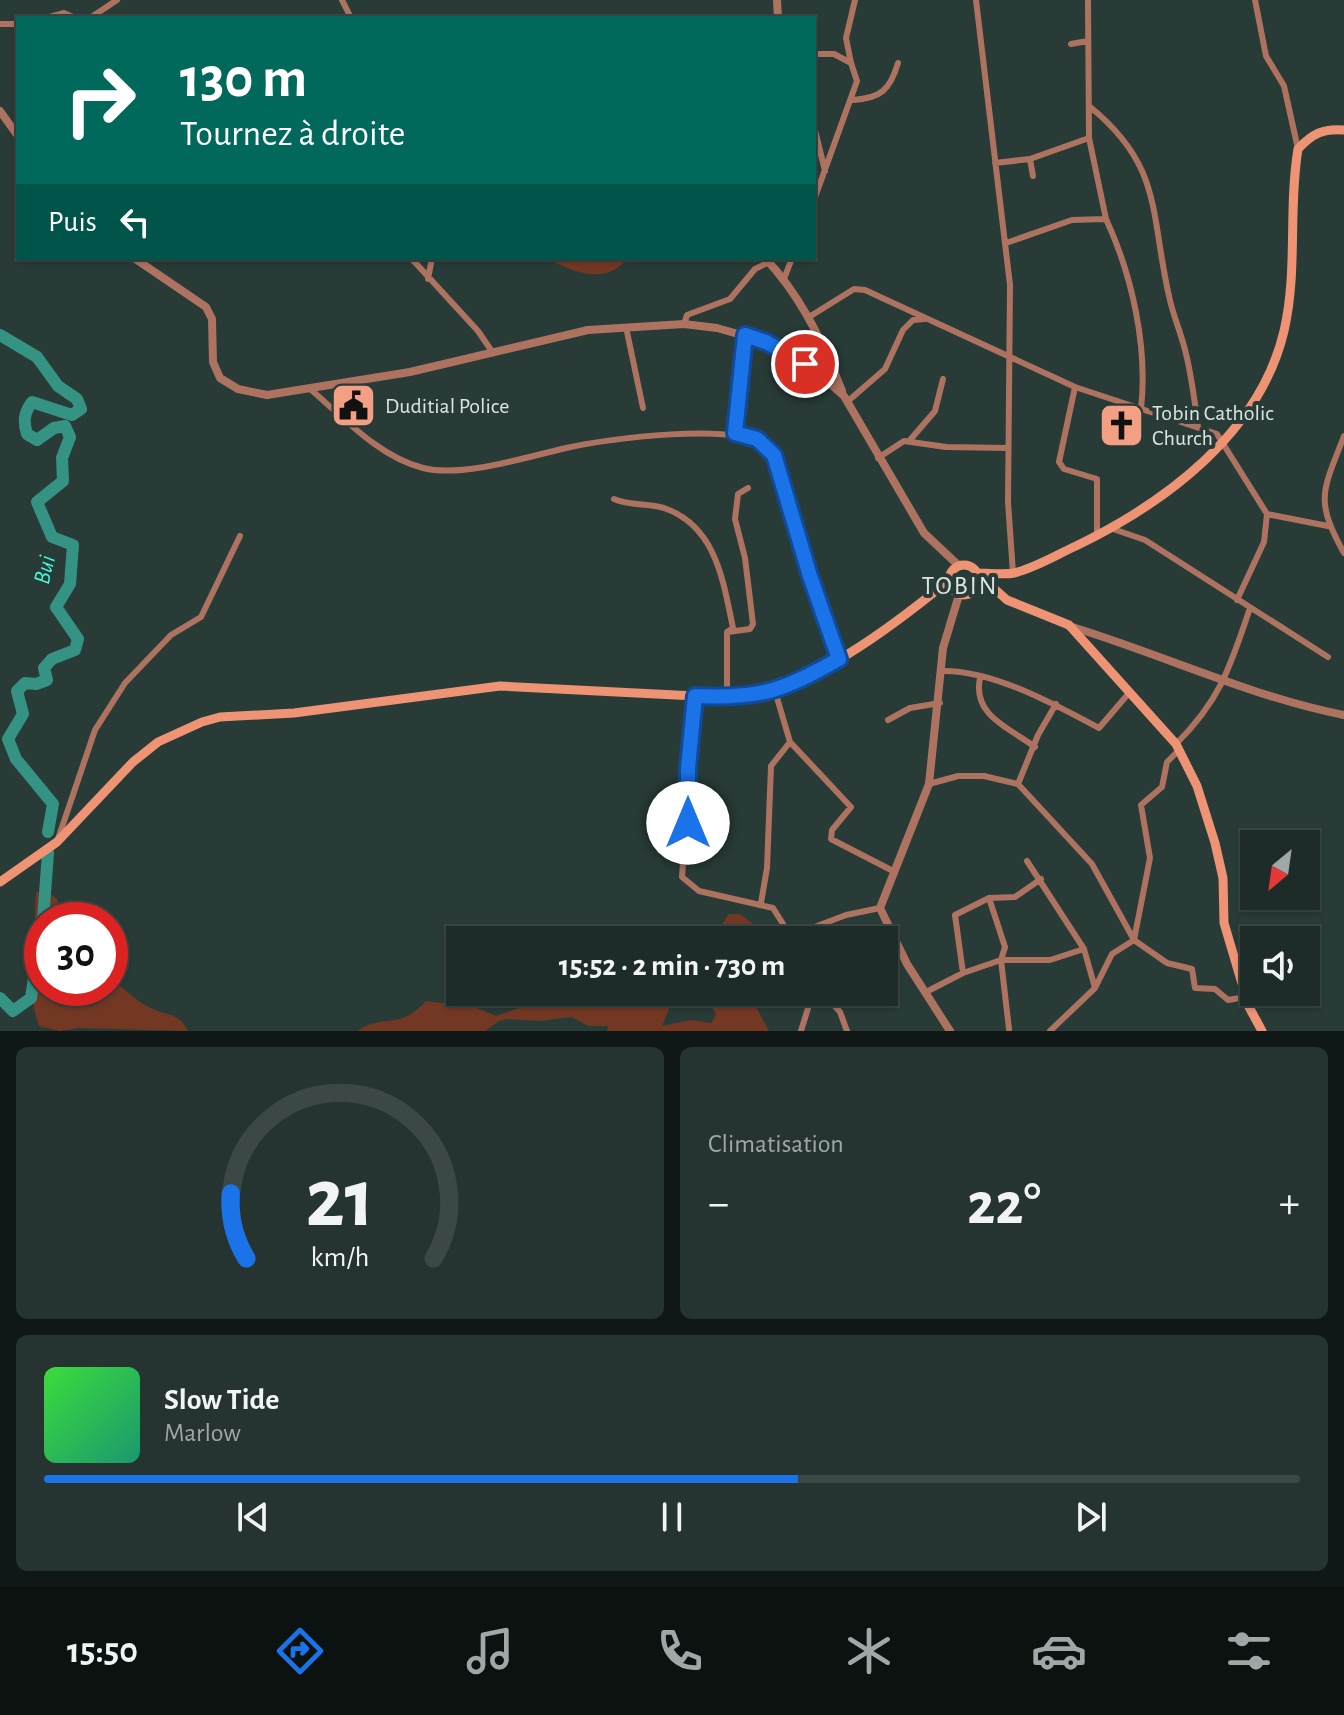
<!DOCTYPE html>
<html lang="fr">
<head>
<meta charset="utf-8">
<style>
  :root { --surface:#1e2c29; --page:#263431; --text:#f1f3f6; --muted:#a1a7a8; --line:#3c4846; --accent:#1a73e8 }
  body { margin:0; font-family:"Alegreya Sans",sans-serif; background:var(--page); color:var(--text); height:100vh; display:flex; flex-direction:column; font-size:30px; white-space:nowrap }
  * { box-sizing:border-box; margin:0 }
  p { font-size:26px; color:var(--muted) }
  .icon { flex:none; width:44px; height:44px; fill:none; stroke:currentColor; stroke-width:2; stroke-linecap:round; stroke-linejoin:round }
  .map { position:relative; height:1031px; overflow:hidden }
  .sheet { display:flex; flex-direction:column; gap:16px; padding:16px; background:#101817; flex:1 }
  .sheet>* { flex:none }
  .guide { position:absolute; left:16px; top:16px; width:800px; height:244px; border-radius:0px; box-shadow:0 2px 6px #0004,0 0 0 2px var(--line); background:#00695c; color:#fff; overflow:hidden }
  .needle { width:52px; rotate:209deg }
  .controls { position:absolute; left:1240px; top:830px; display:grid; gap:16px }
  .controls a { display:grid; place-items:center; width:80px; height:80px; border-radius:0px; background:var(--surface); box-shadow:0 2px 6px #0004,0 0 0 2px var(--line); font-size:40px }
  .speed { position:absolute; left:24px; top:902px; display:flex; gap:16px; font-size:40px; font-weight:700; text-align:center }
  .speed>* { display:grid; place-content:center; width:104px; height:104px; border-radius:50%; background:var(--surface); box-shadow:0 2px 6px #0004,0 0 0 2px var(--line); line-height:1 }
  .speed .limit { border:12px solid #d22; background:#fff; color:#111 }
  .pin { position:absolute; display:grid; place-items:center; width:68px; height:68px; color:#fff; margin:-34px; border:4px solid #fff; border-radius:50%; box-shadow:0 2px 8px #0007 }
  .me { position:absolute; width:88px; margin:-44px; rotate:0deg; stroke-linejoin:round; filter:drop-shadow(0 0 6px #0008) }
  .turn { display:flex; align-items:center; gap:28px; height:168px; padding:0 32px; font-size:36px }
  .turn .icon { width:104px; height:104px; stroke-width:2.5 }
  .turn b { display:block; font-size:56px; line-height:68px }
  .then { display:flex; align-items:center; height:76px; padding:0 32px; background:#0003; gap:16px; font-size:30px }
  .big { font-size:60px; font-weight:700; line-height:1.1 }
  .sheet .widget { flex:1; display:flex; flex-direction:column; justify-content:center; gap:12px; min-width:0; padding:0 28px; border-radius:12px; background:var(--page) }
  .sheet .dial { align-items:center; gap:0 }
  .dial svg { height:208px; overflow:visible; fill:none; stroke:var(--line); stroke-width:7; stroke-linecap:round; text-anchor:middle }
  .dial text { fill:var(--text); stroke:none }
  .song { display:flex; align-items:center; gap:24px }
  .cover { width:96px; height:96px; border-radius:12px; background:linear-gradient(135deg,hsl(120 70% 55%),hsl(160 70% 35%)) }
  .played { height:8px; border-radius:4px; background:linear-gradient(90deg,var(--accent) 60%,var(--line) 60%) }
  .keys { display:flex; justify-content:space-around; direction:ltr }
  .heat { display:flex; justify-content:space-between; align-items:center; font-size:44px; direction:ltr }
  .sheet .tiles { flex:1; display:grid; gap:16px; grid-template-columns:1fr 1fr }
  .widget:last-child { grid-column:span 2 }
  .trip { position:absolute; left:446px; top:926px; width:452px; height:80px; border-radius:0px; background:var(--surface); box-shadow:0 2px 6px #0004,0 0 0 2px var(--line); font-weight:700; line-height:80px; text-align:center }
  .tabs { display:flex; height:128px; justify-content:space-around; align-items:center; background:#0c1210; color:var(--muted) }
  .tabs .icon { width:56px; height:56px }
  .tabs .active { color:var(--accent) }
  .tabs b { font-size:36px; color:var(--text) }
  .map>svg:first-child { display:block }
  .green { fill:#733824 }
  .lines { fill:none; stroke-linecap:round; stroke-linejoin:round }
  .river { stroke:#349383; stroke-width:12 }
  .minor { stroke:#ad7360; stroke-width:6 }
  .tertiary { stroke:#ad7360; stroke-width:8 }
  .secondary { stroke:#ef9375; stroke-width:9 }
  .route-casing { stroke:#114b97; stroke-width:20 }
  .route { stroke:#1a73e8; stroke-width:14 }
  .labels { text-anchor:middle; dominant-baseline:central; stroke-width:8; stroke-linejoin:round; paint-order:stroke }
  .poi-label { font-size:22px; fill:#d9e5e2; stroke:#283b37; text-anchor:start }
  .water-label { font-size:24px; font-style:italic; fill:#48f7db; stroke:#283b37 }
  .quarter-label { font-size:26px; letter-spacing:2px; fill:#d9e5e2; stroke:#283b37 }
</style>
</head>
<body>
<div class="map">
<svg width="1344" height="1031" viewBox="0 0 1344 1031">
  <rect width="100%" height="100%" fill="#283b37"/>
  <path class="green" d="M545,258H628C604,287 573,271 545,258Z
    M36,892C56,891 62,901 60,920H42V988H110V980C125,987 137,1003 153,1009C170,1017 178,1012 188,1031L78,1028L60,1031L39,1026L31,998L41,970L34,941Z
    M729,914H740L765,933L764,940H711Z
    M598,992H631L642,999H662L670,1006L662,1026L691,1020L711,1023L716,1015L712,1006L685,992H748L769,1031H607L608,1026H589L571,1017L540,1021L508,1019L499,1021L485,1031H357C384,1013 399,1031 426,1001L477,1008L496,1016L544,999Z"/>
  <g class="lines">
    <path class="river" d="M0,335L37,357L58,386L77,399L81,409L72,415L32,402C24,413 23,421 27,434L37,440L54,428L65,426L70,437L62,458L63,481L37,502L52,537L73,545L70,584L56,607L78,639L75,650L52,659L44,668L47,680L36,684L25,683L17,691L23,714L8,739L16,759L53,804L48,832
      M43,920L48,853
      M0,998L13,1011L31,998L42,926"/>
    <path class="minor" d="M342,0L351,18
      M976,0L1010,285L1008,502L1013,573
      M1088,0L1089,138L1106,219
      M1255,0L1266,56L1284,86L1298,149
      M46,18L64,13L75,18
      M90,18L117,0
      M0,24H18
      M1071,44L1088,41
      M814,54H834L851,63L857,81L814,200
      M851,63L846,38L855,0
      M853,100C881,98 890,90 898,63
      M1089,106C1163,166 1150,213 1169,296C1173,316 1182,335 1186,354C1192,378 1195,403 1198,427
      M814,126L825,171
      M1030,159L1089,138
      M995,163L1030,159L1033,176
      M1006,243L1072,220L1106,219C1132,275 1148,347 1141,409
      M411,258L478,331L493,353
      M428,279L432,258
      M784,279L792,258
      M809,317L854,289L865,290L1075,387L1217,434L1267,514L1264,542L1237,600
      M684,324L687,315L730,299L755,269L769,262
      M626,327L643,408
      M1075,387L1059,462L1064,469L1097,479V535
      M309,388C343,417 379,457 423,468C462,478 526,457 566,448C605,439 739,421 768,447C787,464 800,546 809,573C818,602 831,629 839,659
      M847,402L885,369L903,330L913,320L925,319
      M735,433L745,335
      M1344,436C1323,491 1314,499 1344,553
      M910,440L935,411L943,379
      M878,458L904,441L946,447L1008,448
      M614,499C630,506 647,503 664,508C716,526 723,580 733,628L727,632V698
      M1267,514L1328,526
      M1113,529L1145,540L1328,657
      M728,632L750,629L753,624L745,558L735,519L738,494L748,488
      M940,671C991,669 1054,704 1099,728L1129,693
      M980,678C972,716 1010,728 1035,747
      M775,691L790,742L851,807L832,830L831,839L893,871
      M695,696L682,877L699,891L773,908L793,940
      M888,720L910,708L940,703
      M1176,744C1221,699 1230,667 1250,608
      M929,784L958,776H984L1018,784L1092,864L1134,940L1167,963L1192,969L1195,988L1215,989L1228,1000L1246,997
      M1018,784L1038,735L1056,704
      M58,839L95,730L125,683L171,635L201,617L240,536
      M1027,861L1084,949L1095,988
      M761,903L767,868L771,766L790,742
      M791,936L846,915L880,908
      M963,973L955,915L989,898
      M822,992L840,1012L847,1031
      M926,992L963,973L1001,960L1005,947L989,898L1015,897L1041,879
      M1009,1029L1001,960H1050L1084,949
      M801,1031L813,992
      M1050,1031L1095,988L1112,954L1134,940L1150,858L1141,805L1162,787L1167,762L1178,751"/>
    <path class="tertiary" d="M777,0L778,18
      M0,111L18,136
      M134,258L206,307L212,319L213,362L220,378L238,389L267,395L410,372L588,330L684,324L717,328L766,342L818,373L844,396L924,533L958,565
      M765,258C801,296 824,343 842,391
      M1069,626C1162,654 1248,696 1344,715
      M950,1031L907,964L880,908L929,784L943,648L959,595"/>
    <path class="secondary" d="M949 580a15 15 0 1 1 30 0a15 15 0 1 1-30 0Z
      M978,573C989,573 1003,575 1014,573C1035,568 1056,555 1076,546C1165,503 1260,433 1284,331C1298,271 1288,209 1298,149C1312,134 1323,128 1344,130
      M979,575L1007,600L1069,625L1176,744L1197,786L1215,843L1223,878L1224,923L1249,1007L1262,1031
      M0,882L57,842L133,762L158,742L202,722L220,717L294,713L500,686L735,698C807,692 893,626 948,581"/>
  </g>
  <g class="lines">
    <defs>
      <path id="route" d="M688,823V768L695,696C761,699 782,691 839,659L810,576L774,455L757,439L735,433L745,335L766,342L805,364"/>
    </defs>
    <use href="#route" class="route-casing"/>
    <use href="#route" class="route"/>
  </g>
  <defs>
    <symbol id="civic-square" viewBox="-11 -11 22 22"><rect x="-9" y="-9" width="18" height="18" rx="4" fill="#f39f83" stroke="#283b37"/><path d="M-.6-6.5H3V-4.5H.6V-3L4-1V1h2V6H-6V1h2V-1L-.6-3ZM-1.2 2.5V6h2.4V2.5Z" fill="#111"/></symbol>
    <symbol id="church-square" viewBox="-11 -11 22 22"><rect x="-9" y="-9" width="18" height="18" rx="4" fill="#f39f83" stroke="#283b37"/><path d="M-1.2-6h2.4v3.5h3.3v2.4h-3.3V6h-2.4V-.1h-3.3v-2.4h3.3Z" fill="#111"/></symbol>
  </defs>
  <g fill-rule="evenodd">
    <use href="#civic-square" x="328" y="380" width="51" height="51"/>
    <use href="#church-square" x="1096" y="400" width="51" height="51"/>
  </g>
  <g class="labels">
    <g class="poi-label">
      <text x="385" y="406">Duditial Police</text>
      <text x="1152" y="413">Tobin Catholic<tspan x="1152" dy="25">Church</tspan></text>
    </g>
    <g class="water-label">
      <text transform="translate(45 570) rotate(-77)">Bui</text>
    </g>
    <g class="quarter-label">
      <text x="960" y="586">TOBIN</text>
    </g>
  </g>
</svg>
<div class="controls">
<a><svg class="needle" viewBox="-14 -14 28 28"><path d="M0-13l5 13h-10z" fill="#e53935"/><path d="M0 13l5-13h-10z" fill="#a1a7a8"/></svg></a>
<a><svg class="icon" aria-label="sound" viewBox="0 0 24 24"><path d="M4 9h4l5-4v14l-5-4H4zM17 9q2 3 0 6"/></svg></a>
</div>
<div class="speed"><div class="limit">30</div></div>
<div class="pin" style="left:805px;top:364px;background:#d93025"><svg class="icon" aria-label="arrive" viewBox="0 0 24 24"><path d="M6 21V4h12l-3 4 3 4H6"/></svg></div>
<svg class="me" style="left:688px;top:823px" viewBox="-20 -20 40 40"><circle r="19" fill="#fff"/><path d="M0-13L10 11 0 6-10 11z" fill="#1a73e8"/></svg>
<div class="trip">15:52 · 2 min · 730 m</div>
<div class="guide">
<div class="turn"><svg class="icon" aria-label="right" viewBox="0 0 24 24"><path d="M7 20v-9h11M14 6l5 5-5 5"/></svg><div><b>130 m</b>Tournez à droite</div></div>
<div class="then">Puis<svg class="icon" aria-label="left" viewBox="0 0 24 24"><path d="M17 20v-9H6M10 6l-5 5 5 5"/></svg></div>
</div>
</div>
<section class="sheet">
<div class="tiles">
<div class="widget dial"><svg viewBox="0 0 100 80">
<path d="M14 69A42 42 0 1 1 86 69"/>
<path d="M14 69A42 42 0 0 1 8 44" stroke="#1a73e8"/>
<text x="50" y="56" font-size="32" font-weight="700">21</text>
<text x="50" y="72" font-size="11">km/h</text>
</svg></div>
<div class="widget"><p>Climatisation</p>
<div class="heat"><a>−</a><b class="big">22°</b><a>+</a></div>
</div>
<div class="widget">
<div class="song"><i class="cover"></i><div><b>Slow Tide</b><p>Marlow</p></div></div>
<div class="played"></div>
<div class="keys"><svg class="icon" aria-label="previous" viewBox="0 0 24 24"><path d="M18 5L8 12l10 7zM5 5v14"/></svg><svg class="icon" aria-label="pause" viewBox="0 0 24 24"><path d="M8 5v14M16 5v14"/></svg><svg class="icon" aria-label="next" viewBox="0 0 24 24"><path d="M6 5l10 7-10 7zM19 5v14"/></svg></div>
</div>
</div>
</section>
<nav class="tabs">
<b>15:50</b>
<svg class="icon active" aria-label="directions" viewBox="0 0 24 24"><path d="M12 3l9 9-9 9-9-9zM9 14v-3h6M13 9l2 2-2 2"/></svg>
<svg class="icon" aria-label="music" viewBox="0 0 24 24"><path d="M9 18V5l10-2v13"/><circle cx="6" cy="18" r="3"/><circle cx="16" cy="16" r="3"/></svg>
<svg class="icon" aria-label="phone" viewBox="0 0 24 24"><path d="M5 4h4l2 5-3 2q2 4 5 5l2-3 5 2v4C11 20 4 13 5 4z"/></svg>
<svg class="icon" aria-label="climate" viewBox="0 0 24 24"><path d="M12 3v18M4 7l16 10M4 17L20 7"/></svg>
<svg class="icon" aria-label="car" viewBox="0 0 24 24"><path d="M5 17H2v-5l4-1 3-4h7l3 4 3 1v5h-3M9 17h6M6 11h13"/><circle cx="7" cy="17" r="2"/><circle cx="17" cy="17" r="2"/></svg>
<svg class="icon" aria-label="filters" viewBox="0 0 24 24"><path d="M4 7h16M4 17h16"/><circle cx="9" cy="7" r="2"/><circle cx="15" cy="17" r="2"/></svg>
</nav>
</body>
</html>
